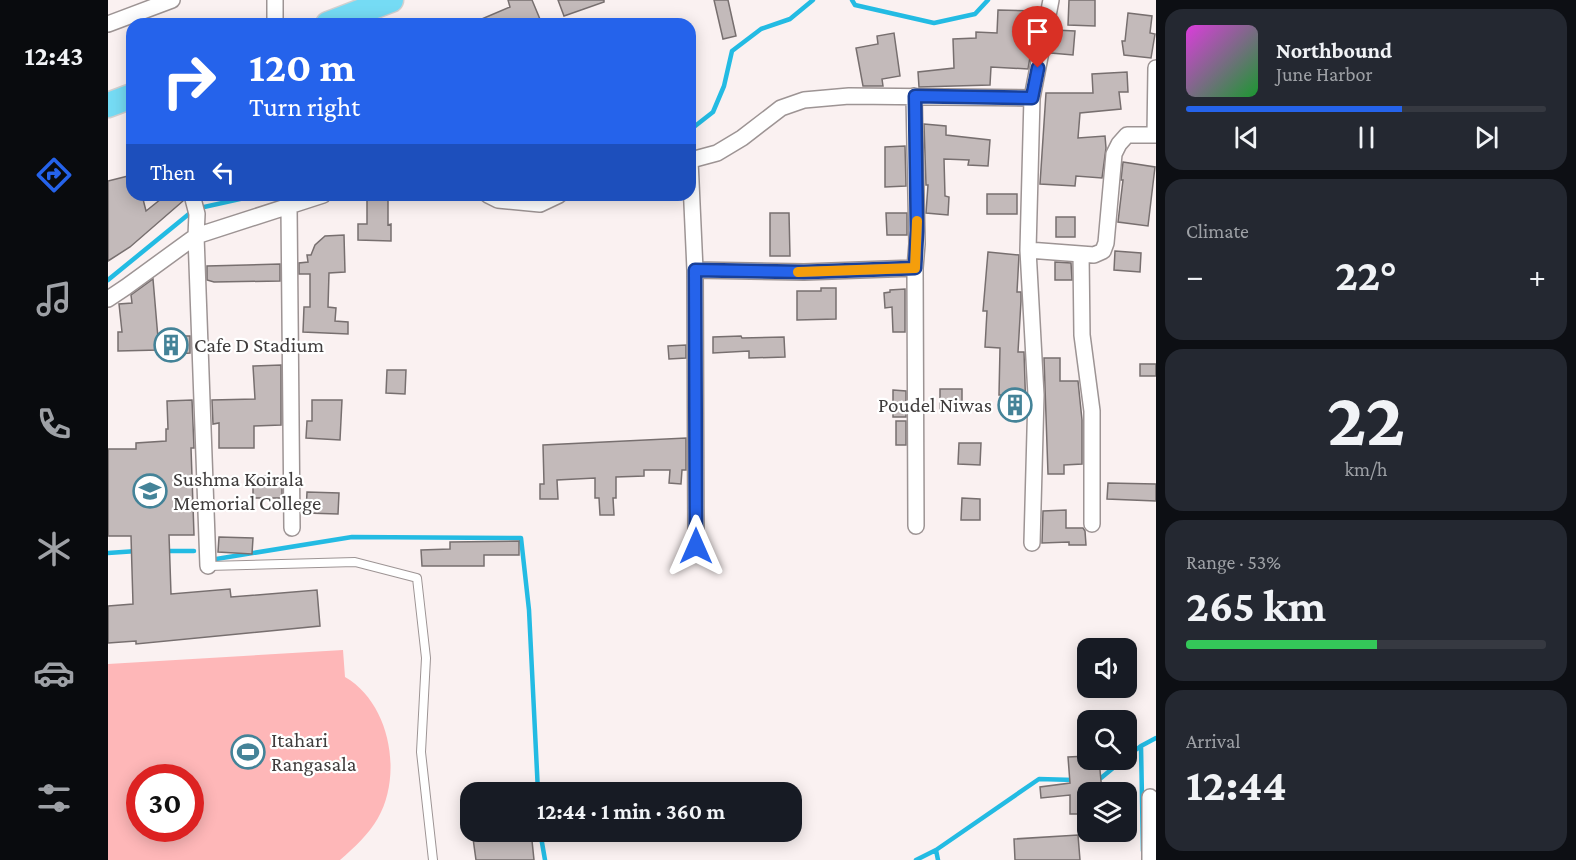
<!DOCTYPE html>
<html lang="en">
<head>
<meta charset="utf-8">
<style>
  :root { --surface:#171b24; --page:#242831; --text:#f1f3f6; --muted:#9ea1a6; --line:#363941; --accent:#2563eb }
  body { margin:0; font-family:"Crimson Pro",serif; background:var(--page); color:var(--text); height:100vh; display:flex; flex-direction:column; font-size:22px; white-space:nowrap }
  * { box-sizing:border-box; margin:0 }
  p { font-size:20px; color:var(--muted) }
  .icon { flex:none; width:33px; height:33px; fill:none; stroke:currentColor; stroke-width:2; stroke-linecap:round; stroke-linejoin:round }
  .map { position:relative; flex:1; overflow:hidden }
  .side { display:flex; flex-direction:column; gap:9px; padding:9px; background:#0d0f14; width:420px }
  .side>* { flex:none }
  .guide { position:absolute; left:18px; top:18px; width:570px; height:183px; border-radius:18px; box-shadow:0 3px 15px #0003; background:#2563eb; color:#fff; overflow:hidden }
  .controls { position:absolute; left:969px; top:638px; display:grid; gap:12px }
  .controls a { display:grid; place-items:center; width:60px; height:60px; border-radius:12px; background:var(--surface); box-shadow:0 3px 15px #0003; font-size:30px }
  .speed { position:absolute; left:18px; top:764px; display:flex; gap:12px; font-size:30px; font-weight:700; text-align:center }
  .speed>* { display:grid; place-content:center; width:78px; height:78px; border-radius:50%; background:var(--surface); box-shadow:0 3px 15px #0003; line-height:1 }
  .speed .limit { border:9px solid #d22; background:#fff; color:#111 }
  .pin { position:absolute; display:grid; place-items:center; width:51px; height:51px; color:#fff; margin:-62px -26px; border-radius:50% 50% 50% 0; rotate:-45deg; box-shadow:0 0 6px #0007 }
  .pin .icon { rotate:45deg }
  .me { position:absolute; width:66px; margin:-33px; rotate:0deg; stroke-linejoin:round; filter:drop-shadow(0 0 4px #0008) }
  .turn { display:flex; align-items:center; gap:21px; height:126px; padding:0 24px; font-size:27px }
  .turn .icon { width:78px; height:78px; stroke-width:2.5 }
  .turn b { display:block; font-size:42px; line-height:51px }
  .then { display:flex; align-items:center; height:57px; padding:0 24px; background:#0003; gap:12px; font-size:22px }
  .big { font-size:45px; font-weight:700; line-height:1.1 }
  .side .card { flex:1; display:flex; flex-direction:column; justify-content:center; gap:9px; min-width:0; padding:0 21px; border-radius:18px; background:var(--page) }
  .side .dial { align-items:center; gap:0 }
  .dial b { font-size:78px; line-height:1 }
  .song { display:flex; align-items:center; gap:18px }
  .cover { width:72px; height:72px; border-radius:9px; background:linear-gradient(135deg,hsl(300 70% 55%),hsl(130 70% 35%)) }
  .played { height:6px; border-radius:3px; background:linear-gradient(90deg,var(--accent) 60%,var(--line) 60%) }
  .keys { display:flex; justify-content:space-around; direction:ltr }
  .heat { display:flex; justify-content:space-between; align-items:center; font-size:33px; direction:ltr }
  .charge { height:9px; border-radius:4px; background:linear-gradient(90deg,#34c759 53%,var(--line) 0) }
  .trip { position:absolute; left:352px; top:782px; width:342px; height:60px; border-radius:18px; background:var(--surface); box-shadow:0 3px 15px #0003; font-weight:700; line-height:60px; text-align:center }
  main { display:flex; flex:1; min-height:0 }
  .tab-bar { display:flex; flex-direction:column; width:108px; justify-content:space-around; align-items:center; background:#090b0e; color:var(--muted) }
  .tab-bar .icon { width:42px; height:42px }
  .tab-bar .active { color:var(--accent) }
  .tab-bar b { font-size:27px; color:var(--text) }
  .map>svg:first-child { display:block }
  .green { fill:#feb7b8; fill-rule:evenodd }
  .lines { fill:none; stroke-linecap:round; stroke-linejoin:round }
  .stream { stroke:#23bbe3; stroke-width:4.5 }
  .building { fill:#c3baba; stroke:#776f6f; stroke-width:1.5 }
  .lane-casing { stroke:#9d9494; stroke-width:10 }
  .street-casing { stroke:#9d9494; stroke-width:18 }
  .primary-casing { stroke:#d1d0d0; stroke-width:27 }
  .lane { stroke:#fff; stroke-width:8 }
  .street { stroke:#fff; stroke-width:15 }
  .primary { stroke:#75dbf4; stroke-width:24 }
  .route-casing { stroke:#184099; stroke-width:15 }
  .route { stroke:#2563eb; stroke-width:10 }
  .slow { stroke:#f59e0b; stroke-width:10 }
  .labels { text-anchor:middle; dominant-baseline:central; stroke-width:4.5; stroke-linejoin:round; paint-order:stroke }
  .poi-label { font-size:21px; fill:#3f3c3c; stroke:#fff; text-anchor:start }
</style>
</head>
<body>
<main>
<nav class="tab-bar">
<b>12:43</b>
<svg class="icon active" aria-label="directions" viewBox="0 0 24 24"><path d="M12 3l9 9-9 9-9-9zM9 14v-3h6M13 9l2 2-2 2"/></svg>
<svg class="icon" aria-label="music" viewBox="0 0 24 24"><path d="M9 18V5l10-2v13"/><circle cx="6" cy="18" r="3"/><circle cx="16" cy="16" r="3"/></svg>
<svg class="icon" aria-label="phone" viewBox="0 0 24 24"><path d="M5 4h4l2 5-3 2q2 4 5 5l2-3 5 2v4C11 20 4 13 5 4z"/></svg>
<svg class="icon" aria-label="climate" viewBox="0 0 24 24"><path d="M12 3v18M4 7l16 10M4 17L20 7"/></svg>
<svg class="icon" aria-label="car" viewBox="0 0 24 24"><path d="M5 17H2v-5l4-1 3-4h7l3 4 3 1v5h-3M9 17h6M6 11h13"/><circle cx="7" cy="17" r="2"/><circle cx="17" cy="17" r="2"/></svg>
<svg class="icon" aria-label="filters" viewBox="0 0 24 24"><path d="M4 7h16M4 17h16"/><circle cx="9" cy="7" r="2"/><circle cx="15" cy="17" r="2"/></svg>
</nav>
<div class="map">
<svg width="1048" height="860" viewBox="0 0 1048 860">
  <rect width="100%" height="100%" fill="#faf1f1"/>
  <path class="green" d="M235,650L237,677C282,703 295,774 270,818C260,835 247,847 232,860H0V664ZM32,777H82V828H32Z"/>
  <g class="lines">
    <path class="stream" d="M744,0L747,5L826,23L867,14L880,0
      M582,130L605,112L616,86L624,51L653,29L682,19L705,0
      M0,280L87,209L150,195
      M56,551H86
      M0,553L29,551
      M102,560L244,537L413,538L421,610L430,792
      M1033,746L1035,851
      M1018,757L1033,746L1048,738
      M987,779L993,778L1016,759
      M432,831L437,860
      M828,850L830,860
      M808,860L828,850L931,779L966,780"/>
  </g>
  <path class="building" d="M400,0H424L434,24H362L402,7Z
    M450,0H496V2L456,16Z
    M606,0H620L628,36L615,39Z
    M961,0H987V26L960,25Z
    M890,10L930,11L920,69L883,67L882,85L811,87L810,72L846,68L845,39L868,38V32L889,33Z
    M1020,13L1044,16L1042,33L1047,34L1043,58L1016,55L1014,41H1017Z
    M947,30L967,31L965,55L943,53Z
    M786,33L792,76L774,79L775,86H755L748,48L770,44L769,36Z
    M1019,72L1020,92H1011L1013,109L972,113L970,138L997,136L998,148L994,178L968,176L967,186L932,184L938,93H985L984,74Z
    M816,124L838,126V135L882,140L880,166L860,165L861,160L836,159L837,196L841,197L840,215L818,213L820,185H818Z
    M797,146L798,186L777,187V147Z
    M1015,162L1047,167L1040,226L1010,222L1015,180H1013Z
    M24,175V195H34L38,211L58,195H75V201L22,247L0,261V181Z
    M879,194H909V214H879Z
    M259,195H280V225L283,224V241L250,240V224H259Z
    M662,213H681L682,256H662Z
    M778,213H799V235H779Z
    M948,217H967V237H948Z
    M236,235L237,272L221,273L220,307L228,308L227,321L240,322V334L195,332L196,307H202V274H191V263L200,262L199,255H203L207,245L217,236Z
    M1007,251L1033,253L1032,272L1006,270Z
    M880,252L911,255L909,292H913V301L910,352H916L918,414H896V395H891L892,348L877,347L879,311H875Z
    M947,262L963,263L964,280H947Z
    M172,264V281L106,282L99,280V266Z
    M45,279L51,350L10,351V332H14L11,304L24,303L23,295Z
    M713,288H728V319L689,320V291H713Z
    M797,289V332H785L784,307L777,308L776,293L782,292V290Z
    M69,336H82V353L69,354Z
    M633,336L634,338L676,337L677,357L641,358V351L605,353V337Z
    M578,345V358L561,359L560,346Z
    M936,358H952V381H970L974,420V464L956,465V474H940Z
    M1032,364H1048V376H1032Z
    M173,365V425L146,426V448H111V423L105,424L104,400L147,399L145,366Z
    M279,370H298L297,394L278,393Z
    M832,389H854V411H832Z
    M785,390L798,391V417H785Z
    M84,400L86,448H83L86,535H61L63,594L122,589L123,597L209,590L212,626L28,644V641L0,643V606L25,604L23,536H0V449H28V443L58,441V429H60L59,401Z
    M204,400H234L232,440L198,438L199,421H204Z
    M788,421H798V445H788Z
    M578,438V470H574L573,484L561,483L562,470H536V476L508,477V498H505L506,515H492L491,498H487V478L449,480L450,499H432V484H436L435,445Z
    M851,443H873L872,465L850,464Z
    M145,476L174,477V498H145Z
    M1000,483L1048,484V501L999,499Z
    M199,492L231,493L230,514L198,513Z
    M854,498L872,499V520H853Z
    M958,510V528H975L977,531L978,545H961V542L934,543L935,511Z
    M111,537L145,538L144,554L110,552Z
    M411,541V555H376V566H314L313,550L342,549V542Z
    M980,756V759H991L994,792H980V814H962V795L933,798L932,787L962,783L960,757Z
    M364,831H423L426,860H368Z
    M970,835L972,860H907L906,839Z"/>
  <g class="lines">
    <defs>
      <path id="lane" d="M100,566L247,562L309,578L318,658L313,752L325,860"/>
      <path id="street" d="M0,24L64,0
        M167,24V0
        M924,98L943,0
        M1047,135L1048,68
        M582,160L587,270L588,546
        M583,160L609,153L634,138L673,108L696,100L741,96L924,98L920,250L986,255L995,251L998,243L1006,154L1011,144L1019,135H1048
        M84,195L89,214L88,236L100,566
        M380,195L390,200L432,204L451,195
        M181,207L184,528
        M920,250L928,395L924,543
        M973,254L974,335L984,411V524
        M807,268L808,526
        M587,270L696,272L807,268L809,244L806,96
        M0,299L18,287L88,236L215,195
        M1042,860V797"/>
      <path id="primary" d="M220,24L283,0
        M0,105L24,96"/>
    </defs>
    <use href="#lane" class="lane-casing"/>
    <use href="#street" class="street-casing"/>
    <use href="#primary" class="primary-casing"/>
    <use href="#lane" class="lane"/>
    <use href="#street" class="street"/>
    <use href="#primary" class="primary"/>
  </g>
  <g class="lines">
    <defs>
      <path id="route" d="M588,546L587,270L696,272L807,268L809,231L807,96L924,98L930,68"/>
    </defs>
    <use href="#route" class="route-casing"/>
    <use href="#route" class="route"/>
    <path class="slow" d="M690,272L807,268L809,221"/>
  </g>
  <defs>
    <symbol id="building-ring" viewBox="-11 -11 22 22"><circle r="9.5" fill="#fff" stroke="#448398" stroke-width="1.5"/><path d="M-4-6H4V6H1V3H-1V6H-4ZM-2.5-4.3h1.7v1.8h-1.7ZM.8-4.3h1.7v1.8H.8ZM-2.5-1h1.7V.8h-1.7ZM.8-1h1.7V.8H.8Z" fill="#448398"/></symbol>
    <symbol id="school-ring" viewBox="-11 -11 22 22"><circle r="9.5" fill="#fff" stroke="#448398" stroke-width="1.5"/><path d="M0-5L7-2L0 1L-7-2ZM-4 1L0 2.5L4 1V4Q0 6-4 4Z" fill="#448398"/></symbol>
    <symbol id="stadium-ring" viewBox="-11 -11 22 22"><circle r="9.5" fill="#fff" stroke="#448398" stroke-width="1.5"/><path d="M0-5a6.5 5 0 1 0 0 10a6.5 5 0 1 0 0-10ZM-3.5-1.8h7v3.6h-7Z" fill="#448398"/></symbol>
  </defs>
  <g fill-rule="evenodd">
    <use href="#building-ring" x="44" y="326" width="38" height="38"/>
    <use href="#building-ring" x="888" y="386" width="38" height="38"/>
    <use href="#school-ring" x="23" y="472" width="38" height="38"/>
    <use href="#stadium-ring" x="121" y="733" width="38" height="38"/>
  </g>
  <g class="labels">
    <g class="poi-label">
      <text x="86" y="345">Cafe D Stadium</text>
      <text x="884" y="405" text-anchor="end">Poudel Niwas</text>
      <text x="65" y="479">Sushma Koirala<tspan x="65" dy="24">Memorial College</tspan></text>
      <text x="163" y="740">Itahari<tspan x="163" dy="24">Rangasala</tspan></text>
    </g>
  </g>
</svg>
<div class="controls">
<a><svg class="icon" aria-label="sound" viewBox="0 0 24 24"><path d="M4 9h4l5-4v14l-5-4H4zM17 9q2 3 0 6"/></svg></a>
<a><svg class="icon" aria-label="search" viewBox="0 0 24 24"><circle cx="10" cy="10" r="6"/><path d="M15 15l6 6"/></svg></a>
<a><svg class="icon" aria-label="layers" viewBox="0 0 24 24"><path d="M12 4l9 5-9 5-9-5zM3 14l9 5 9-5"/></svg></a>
</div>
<div class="speed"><div class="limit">30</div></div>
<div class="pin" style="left:930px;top:68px;background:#d93025"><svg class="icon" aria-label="arrive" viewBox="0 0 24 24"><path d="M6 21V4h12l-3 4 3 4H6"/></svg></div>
<svg class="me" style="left:588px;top:546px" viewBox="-20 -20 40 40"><path d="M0-17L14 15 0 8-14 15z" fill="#2563eb" stroke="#fff" stroke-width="4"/></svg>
<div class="trip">12:44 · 1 min · 360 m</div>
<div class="guide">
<div class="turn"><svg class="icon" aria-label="right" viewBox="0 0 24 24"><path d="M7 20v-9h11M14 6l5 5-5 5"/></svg><div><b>120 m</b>Turn right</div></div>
<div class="then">Then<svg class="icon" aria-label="left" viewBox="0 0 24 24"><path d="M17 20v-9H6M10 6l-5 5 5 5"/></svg></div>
</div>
</div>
<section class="side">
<div class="card">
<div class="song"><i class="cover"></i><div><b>Northbound</b><p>June Harbor</p></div></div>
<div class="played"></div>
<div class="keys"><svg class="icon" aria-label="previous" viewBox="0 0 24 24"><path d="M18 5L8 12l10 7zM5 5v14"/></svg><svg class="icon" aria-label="pause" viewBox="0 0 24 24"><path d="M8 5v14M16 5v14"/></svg><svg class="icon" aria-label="next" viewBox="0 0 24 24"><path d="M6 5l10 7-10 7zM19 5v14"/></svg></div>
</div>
<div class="card"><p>Climate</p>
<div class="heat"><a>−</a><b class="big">22°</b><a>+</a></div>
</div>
<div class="card dial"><b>22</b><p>km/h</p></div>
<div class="card"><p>Range · 53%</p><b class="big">265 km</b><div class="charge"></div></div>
<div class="card"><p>Arrival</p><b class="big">12:44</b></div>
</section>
</main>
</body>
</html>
